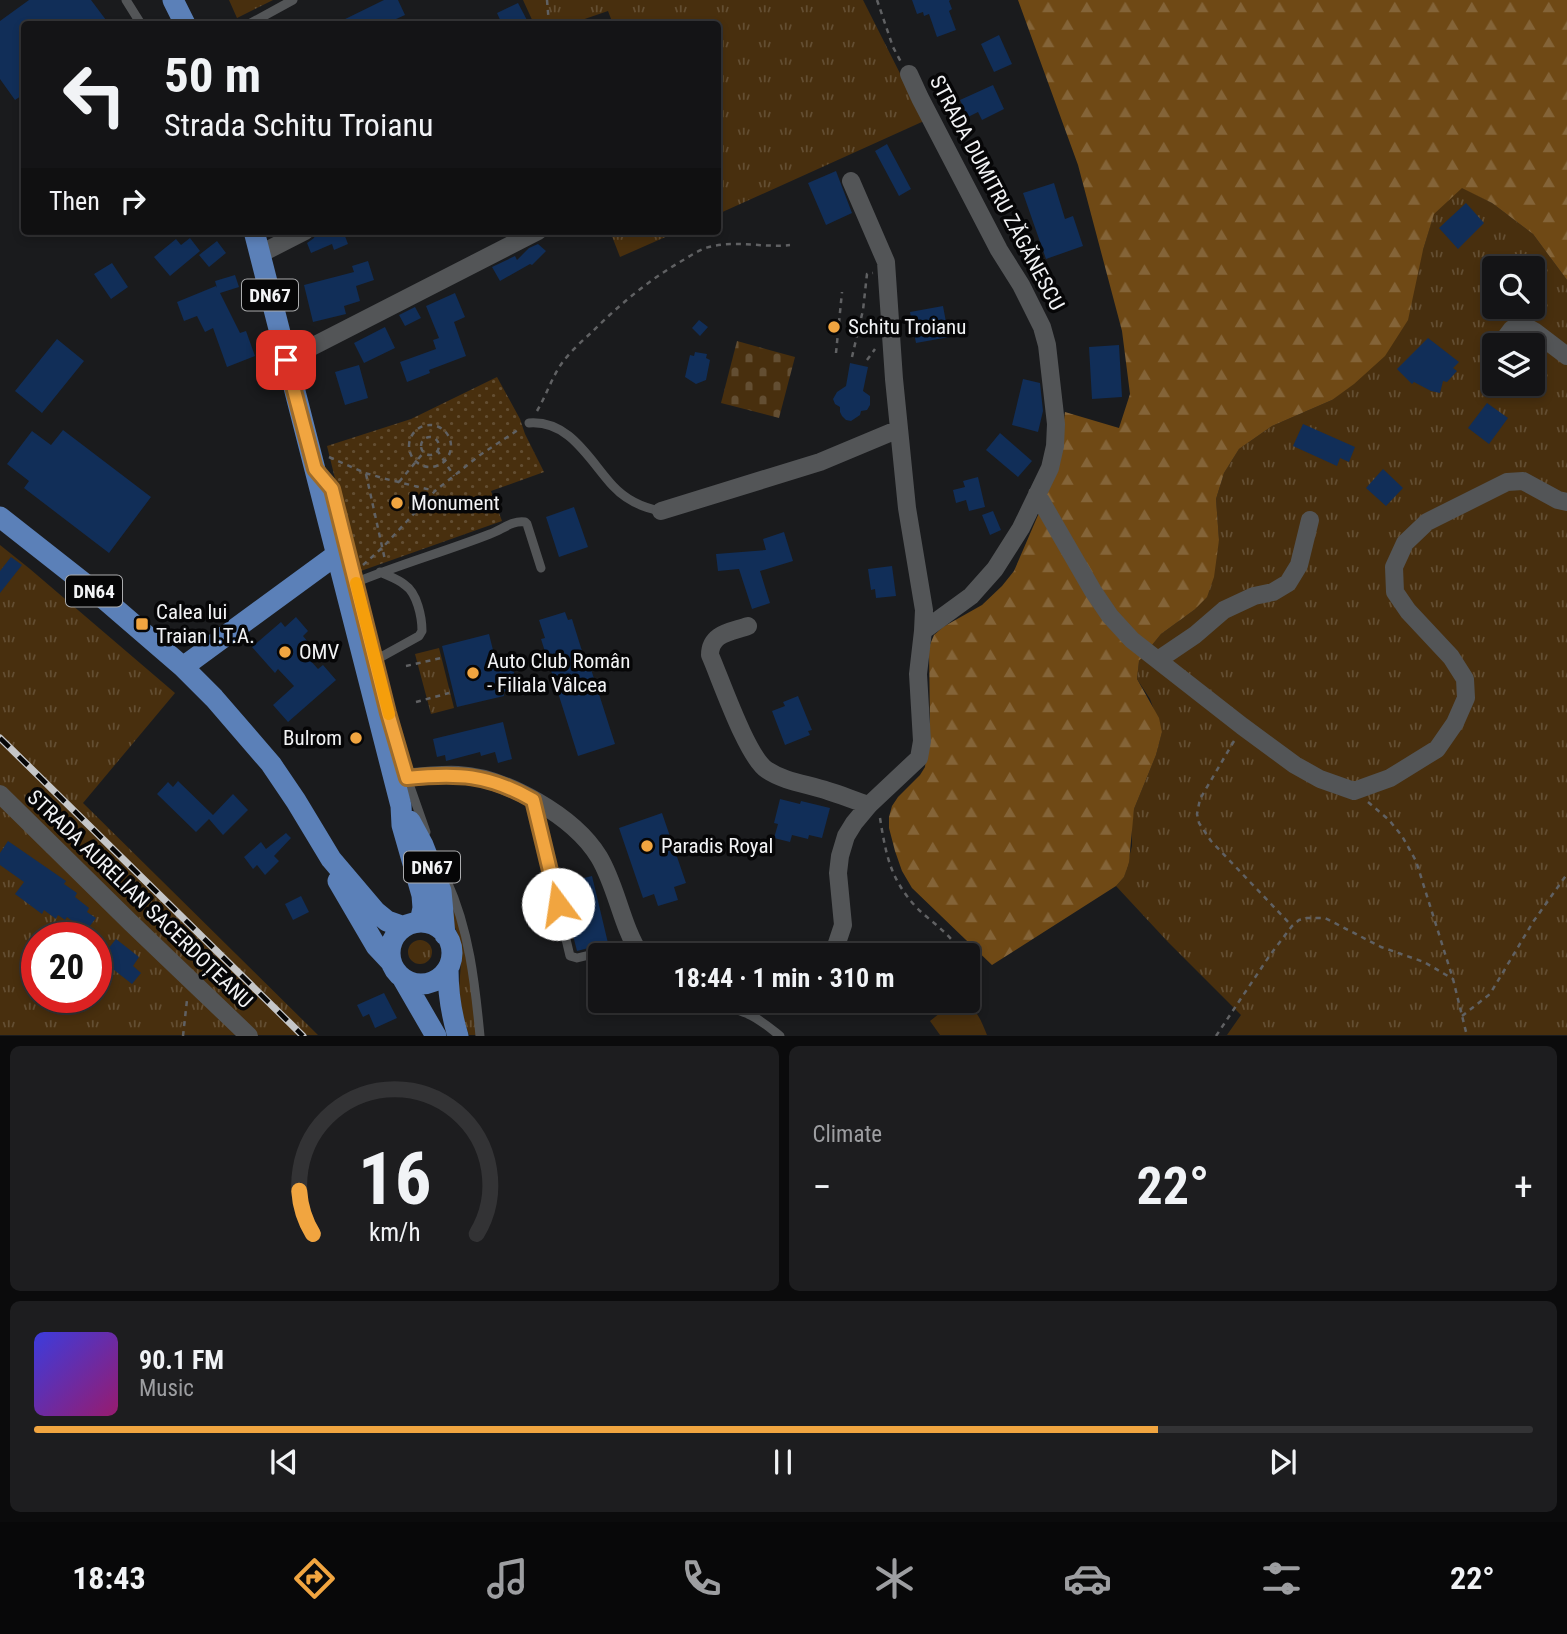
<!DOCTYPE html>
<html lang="en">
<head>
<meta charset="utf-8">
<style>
  :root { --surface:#141416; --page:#1d1d1f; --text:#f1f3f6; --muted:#9d9ea1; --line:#333335; --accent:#f1a540 }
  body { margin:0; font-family:"Roboto Condensed",sans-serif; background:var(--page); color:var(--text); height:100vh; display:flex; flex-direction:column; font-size:26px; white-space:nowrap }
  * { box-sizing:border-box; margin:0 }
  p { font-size:23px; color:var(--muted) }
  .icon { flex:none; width:38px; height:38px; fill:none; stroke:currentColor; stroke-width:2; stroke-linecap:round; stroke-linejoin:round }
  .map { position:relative; height:1036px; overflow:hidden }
  .details { display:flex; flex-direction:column; gap:10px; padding:10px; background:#0b0b0c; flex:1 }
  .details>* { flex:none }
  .guide { position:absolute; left:21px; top:21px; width:700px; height:214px; border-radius:7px; box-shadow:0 4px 10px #0003,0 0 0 2px var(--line); background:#141416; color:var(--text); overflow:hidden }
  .buttons { position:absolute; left:1482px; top:256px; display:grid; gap:14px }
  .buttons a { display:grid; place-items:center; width:63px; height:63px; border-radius:7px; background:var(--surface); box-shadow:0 4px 10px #0003,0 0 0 2px var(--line); font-size:35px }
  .speed { position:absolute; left:21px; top:922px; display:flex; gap:14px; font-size:35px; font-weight:700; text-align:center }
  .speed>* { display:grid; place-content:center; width:91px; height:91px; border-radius:50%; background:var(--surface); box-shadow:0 4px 10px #0003,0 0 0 2px var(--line); line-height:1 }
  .speed .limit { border:10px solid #d22; background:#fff; color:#111 }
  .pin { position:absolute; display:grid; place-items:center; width:60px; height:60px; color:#fff; margin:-30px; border-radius:14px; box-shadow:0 4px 10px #0006 }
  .me { position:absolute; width:77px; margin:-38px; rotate:346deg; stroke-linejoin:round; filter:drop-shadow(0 0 5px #0008) }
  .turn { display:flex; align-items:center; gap:24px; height:147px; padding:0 28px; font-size:32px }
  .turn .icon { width:91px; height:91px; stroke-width:2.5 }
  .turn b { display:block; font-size:49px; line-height:60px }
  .then { display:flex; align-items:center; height:66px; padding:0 28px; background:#0003; gap:14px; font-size:26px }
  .big { font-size:52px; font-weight:700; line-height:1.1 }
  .details .tile { flex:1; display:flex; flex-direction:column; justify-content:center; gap:10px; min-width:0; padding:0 24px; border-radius:10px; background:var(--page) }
  .details .dial { align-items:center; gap:0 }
  .dial svg { height:182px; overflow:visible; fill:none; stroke:var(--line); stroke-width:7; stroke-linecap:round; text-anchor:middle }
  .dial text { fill:var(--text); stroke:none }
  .song { display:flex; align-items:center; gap:21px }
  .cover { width:84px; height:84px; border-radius:10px; background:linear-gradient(135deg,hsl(240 70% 55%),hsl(320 70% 35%)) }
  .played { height:7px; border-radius:4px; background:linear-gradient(90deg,var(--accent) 75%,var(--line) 75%) }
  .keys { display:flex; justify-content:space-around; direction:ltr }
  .heat { display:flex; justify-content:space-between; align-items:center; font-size:38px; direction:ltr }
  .details .tiles { flex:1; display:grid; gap:10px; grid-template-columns:1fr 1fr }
  .tile:last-child { grid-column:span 2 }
  .trip { position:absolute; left:588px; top:943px; width:392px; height:70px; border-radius:7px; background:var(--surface); box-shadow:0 4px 10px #0003,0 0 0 2px var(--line); font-weight:700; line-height:70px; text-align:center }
  .tab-bar { display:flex; height:112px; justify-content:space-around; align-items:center; background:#080809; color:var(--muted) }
  .tab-bar .icon { width:49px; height:49px }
  .tab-bar .current { color:var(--accent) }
  .tab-bar b { font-size:32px; color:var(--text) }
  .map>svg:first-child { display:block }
  .grass { fill:url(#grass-tufts); fill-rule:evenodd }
  .forest { fill:url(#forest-firs) }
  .cemetery { fill:url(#cemetery-stones) }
  .park { fill:url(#park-dots) }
  .garden { fill:#482f0e }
  .building { fill:#112e58 }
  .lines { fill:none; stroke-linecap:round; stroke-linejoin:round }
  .path { stroke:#606163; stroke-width:2.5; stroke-dasharray:5 5; stroke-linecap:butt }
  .lane { stroke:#535557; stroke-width:9 }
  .street { stroke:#535557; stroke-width:18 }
  .primary { stroke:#5b80b8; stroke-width:21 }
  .rail-casing { stroke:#c5c6c8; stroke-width:7 }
  .rail { stroke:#060607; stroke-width:4.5; stroke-dasharray:13; stroke-linecap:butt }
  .route-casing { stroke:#9d6b2a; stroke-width:18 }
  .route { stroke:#f1a540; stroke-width:12 }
  .slow { stroke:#f59e0b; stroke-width:12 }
  .poi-dot { fill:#f1a540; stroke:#060607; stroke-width:2.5 }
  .labels { text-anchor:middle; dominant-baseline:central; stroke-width:7; stroke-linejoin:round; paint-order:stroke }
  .shield { fill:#060607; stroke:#abacae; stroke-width:2 }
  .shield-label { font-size:19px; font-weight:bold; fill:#f2f3f5 }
  .street-label { font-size:21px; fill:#f2f3f5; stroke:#060607 }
  .poi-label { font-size:21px; fill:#f2f3f5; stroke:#060607; text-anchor:start }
</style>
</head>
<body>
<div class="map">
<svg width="1567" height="1036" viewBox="0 0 1567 1036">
  <defs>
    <pattern id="grass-tufts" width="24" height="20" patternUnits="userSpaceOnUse" patternTransform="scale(1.75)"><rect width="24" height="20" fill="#482f0e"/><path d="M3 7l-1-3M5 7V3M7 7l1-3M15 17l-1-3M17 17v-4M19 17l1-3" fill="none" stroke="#634e32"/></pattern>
    <pattern id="forest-firs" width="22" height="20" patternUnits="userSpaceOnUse" patternTransform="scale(1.75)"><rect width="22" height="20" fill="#6f4915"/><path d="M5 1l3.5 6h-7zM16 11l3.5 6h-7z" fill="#846438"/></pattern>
    <pattern id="cemetery-stones" width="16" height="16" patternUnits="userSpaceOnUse" patternTransform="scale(1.75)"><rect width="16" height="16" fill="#482f0e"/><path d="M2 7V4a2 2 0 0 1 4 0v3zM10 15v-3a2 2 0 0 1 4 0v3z" fill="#634e32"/></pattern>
    <pattern id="park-dots" width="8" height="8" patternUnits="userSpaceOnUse" patternTransform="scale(1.75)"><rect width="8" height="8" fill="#482f0e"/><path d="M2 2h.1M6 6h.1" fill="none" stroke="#634e32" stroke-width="1.8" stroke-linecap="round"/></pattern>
  </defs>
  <rect width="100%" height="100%" fill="#1a1b1d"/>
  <path class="grass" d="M229,0H273L237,18Z
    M523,0H863L924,121L718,214V24H613L608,11L570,24H534Z
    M1462,187L1492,203L1533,234L1567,280V1035H1227L1241,1015L1168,942L1116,886L1124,877L1132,846V823L1134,809L1156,755L1162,732L1150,699L1137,679L1139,661L1161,634L1194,610L1219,540L1216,499L1224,473L1239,449L1272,426L1332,400L1423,250L1434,213ZM1494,268H1533V306H1494ZM1494,345H1533V383H1494Z
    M610,231H679L620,257Z
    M0,545L30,569L175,693L83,803L318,1035H0ZM37,938H96V998H37Z
    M439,648L454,708L431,714L415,654Z
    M444,882C449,895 455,909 459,923C468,960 473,998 477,1035H469L462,1014L459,989L462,950L458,935L454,925Z
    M408 952a12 12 0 1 1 24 0a12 12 0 1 1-24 0Z"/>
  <path class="forest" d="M1018,0H1567V280L1533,234L1492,203L1462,188L1434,214L1423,250L1408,320L1385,356L1354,384L1332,400L1272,426L1239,449L1224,473L1216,499L1219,540L1214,577L1207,597L1194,610L1161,634L1139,661L1137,679L1159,718L1162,732L1156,755L1134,809L1129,862L1124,877L1116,886L992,965L912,888L902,871L895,851L889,828V817L892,806L898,797L920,775L925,767L930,723L929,647L934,635L943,627L982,605L1002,586L1014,571L1045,499L1060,451L1065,412L1119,428L1130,394L1122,331L1078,165Z"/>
  <path class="cemetery" d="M737,341L795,357L779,418L721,403Z"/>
  <path class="park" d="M497,377L520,419L525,434L544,472L491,491L502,521L358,572L327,446L411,419Z"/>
  <path class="garden" d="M955,1001C974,1001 981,1020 987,1035H940L930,1021Z"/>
  <path class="building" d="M29,0H91L109,24H24V94L15,100L0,79V21Z
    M384,0H398L405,15L385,24H335Z
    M912,0H950L949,1L952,9L949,11L956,30L937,37L929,14L924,16L923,12L917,14Z
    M518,3L529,24H502L497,13Z
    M999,35L1012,64L994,72L981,44Z
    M993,85L1004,109L982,120L978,112L968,117L960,100Z
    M887,144L911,189L899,196L875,151Z
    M836,171L852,213L826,225L808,183Z
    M1054,183L1065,219L1073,216L1083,246L1046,259L1023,193Z
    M1466,203L1484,223L1458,249L1439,228Z
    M316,231H343L348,244L334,250L332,244L311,253L307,243L314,238Z
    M190,238L200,251L170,276L154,257L176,239L181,245Z
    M217,241L226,253L209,267L199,255Z
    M538,244L546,251L532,265L530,264L500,281L492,267L515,256L517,260L529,248Z
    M368,261L374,280L356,286L360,301L344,306L346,314L313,322L304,285L354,272L352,266Z
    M112,263L128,287L111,299L94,274Z
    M235,275L239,287L220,293L240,333L246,331L255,356L227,367L213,328L205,332L197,316L184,321L177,302L216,286L217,288L215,281Z
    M455,293L465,317L454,322L466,356L429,370L430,373L407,382L400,362L436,349L433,340L439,338L426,306Z
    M943,306L946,322L952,321L955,336L916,343L910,312Z
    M415,307L421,318L405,326L399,315Z
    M699,320L708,327L700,336L692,328Z
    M385,327L395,348L364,363L354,343Z
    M1428,338L1459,362L1453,368L1457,371L1447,382L1443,381L1440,393L1431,391L1414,382L1412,384L1397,369Z
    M57,339L84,361L42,413L15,391Z
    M1119,345L1122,397L1092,399L1089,347Z
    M695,352L707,354L706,358L710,360L706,380L696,384L685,377L690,355L694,356Z
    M850,363L868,367L863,391L870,396V405L867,410L861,411L860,415L851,421L846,420L842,416L840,412V407L835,404L833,399L837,392L846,386Z
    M359,365L368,398L345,405L335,372Z
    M1023,379L1040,383L1043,411L1038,432L1012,425Z
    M1487,403L1508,418L1489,444L1468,428Z
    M1303,424L1355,447L1349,462L1340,458L1337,466L1293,446Z
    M63,430L151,497L109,553L24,488L29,481L7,464L32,431L51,445Z
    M1000,433L1032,461L1018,477L986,450Z
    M1383,469L1403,488L1386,506L1366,488Z
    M978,477L985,507L969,511L966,500L956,503L953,490L965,487L963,481Z
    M574,507L588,547L559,557L546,517Z
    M993,511L1001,530L990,535L982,515Z
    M784,532L793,561L760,571L770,603L752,609L739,569L718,571L716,554L766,550L763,539Z
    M11,557L22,565L0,593V571Z
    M892,566L896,596L876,598L875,589L871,590L868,569Z
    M565,612L568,620L572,619L587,667L590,666L615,744L578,756L541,639L545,638L539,620Z
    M296,617L308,631L303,636L308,642L300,649L318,669L323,665L336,680L288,722L273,705L294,686L278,669L275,673L252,647L281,622L285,627Z
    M489,634L495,658L509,654L518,688L503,692L504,696L457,707L442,646Z
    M798,696L812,730L808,731L810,735L785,745L772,711L785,706L783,702Z
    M503,722L512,759L498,763L495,752L481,756L480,752L446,761L445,755L437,757L433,739Z
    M178,781L213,815L233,794L248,810L223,835L209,819L196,832L157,794L168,782L173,787Z
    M780,799L800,804L801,801L830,808L822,838L809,835L808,839L792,835L790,842L774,838L778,824L774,823Z
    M662,813L686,883L674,887L678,900L658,906L654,894L643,898L619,828Z
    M286,833L291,838L274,856L279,861L265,875L257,865L253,869L244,857L261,842L266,849Z
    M8,841L66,881L64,884L77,893L75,897L89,908L87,912L96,918L86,931L67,917L65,920L58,915L56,919L44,910L42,914L15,894L24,882L0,865V853Z
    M592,876L608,943L577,951L560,884Z
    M301,896L309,912L293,920L285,904Z
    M116,939L139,957L133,966L141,973L132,984L100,959Z
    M384,993L397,1018L375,1028L369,1014L363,1017L357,1005Z"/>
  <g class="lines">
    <path class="path" d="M547,0L549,24
      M877,0L893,47L901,62
      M836,353L842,292
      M852,357L863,310L867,274L873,273
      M867,360L875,349
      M537,411C546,396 552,377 562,363C570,352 582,341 592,332C620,304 650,279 685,259C693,254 701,249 709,247C736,240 764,248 790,245
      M409 446a21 21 0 1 1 42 0a21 21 0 1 1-42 0Z
      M421 446a9 9 0 1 1 18 0a9 9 0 1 1-18 0Z
      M437,450L454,476
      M329,457L365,473L386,479L435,491
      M366,474L385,560
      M399,482L424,452
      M363,565L383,547L435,491L480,455L521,428
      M406,666L441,658
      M416,702L449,693
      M1234,741L1200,799L1197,814L1199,823L1211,841L1292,926
      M1368,802L1389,820L1402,836L1416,861L1453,979L1467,1036
      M880,818C886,855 890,879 917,908C932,923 953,935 962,956
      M932,1011L937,1001
      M1462,1016L1490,994L1533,922L1567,874
      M183,1036L187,1000
      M1216,1036L1270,955L1292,926L1299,920L1307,918H1325L1381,947L1424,962L1453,979"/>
    <path class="lane" d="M126,0L141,24
      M249,24L293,0
      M529,423C570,420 589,460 613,486C626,500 644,508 661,511
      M323,478L332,489L388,713L407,778L426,832
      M352,584C397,565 444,552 490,534C502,530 512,520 525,522L527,524L541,568
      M372,662L419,636L422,631C422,617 417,593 405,585C398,579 388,576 380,572
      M533,801L570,956L577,958L635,944
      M447,881C469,929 475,983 480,1036
      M667,1001C695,1004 722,1002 748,1014C760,1019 770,1028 780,1036"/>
    <path class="street" d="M909,74L920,98L999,250L1021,285L1042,327L1047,345L1056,424L1055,446L1050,468L1021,528L995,569L971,596L923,631
      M260,254L305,231
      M1500,345L1512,329L1525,326L1534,331L1567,356
      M286,360L538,231
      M1037,494L1093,591L1110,616L1132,640L1242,726L1295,765L1320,779L1354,791L1390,778L1437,749L1455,723L1466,698L1465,679L1451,657L1408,611L1395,592L1394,567L1405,543L1427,522L1507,482L1523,481L1558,500L1567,502
      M661,511L820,462L899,429
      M748,626C731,632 710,633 710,655C721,680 747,757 767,770C785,782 808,784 828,791C842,795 855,801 869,805
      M1158,660L1195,635L1224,610L1254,596L1273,592L1288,583L1299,565L1310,520
      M394,779C415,777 437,774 458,775C505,777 574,816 599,857C617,887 621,925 641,956
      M0,794L131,923L249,1036
      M828,956L836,946L843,925L838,873L840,856L846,836L854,823L869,805L919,758L922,741L918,674L923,631L924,610L907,508L894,379L886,262L851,181"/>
    <path class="primary" d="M173,0L185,24
      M254,231L401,806L402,825L422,895L423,908L420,922
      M0,517L103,598L183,667L214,698L271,764L296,801L331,859L376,912L387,921L404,927
      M183,667L336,555
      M410,821L423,845L441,891L445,935
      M338,881L376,946L391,962
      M390 953a31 31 0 1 1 62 0a31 31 0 1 1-62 0Z
      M448,969C448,992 451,1013 458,1036
      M403,979L436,1036"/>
    <defs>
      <path id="rail" d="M0,738L303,1036"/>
    </defs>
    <use href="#rail" class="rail-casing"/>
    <use href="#rail" class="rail"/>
  </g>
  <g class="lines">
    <defs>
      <path id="route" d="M286,360L315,469L332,489L388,713L407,778C457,773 488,774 533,800L558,904"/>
    </defs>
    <use href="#route" class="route-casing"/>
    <use href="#route" class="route"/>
    <path class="slow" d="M356,583L389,714"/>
  </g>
  <g class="poi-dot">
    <circle cx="834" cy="327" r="7"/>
    <circle cx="397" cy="503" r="7"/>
    <rect x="135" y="617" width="14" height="14" rx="3.5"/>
    <circle cx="285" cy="652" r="7"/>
    <circle cx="473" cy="673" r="7"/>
    <circle cx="356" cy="738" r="7"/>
    <circle cx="647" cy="846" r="7"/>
  </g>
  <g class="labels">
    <g class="shield">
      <rect x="242" y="279.5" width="56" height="31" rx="5"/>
      <rect x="66" y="575.5" width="56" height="31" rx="5"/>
      <rect x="404" y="851.5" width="56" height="31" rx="5"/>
    </g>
    <g class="shield-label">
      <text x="270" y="295">DN67</text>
      <text x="94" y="591">DN64</text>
      <text x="432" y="867">DN67</text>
    </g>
    <g class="street-label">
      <text transform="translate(997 193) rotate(62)">STRADA DUMITRU ZĂGĂNESCU</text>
      <text transform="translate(140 899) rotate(44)">STRADA AURELIAN SACERDOȚEANU</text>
    </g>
    <g class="poi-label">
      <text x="848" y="327">Schitu Troianu</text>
      <text x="411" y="503">Monument</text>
      <text x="156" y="612">Calea lui<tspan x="156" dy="24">Traian I.T.A.</tspan></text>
      <text x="299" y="652">OMV</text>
      <text x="487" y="661">Auto Club Român<tspan x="487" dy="24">- Filiala Vâlcea</tspan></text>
      <text x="342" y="738" text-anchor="end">Bulrom</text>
      <text x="661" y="846">Paradis Royal</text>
    </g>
  </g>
</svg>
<div class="buttons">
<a><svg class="icon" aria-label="search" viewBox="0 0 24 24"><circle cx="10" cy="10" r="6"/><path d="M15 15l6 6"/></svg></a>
<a><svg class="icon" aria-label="layers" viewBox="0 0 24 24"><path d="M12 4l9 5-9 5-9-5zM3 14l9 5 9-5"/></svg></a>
</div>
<div class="speed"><div class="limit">20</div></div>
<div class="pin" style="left:286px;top:360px;background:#d93025"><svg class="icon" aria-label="arrive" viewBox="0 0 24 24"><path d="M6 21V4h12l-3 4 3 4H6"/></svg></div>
<svg class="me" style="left:558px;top:904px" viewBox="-20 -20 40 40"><circle r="19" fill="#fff"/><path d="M0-13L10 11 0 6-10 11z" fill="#f1a540"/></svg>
<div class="trip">18:44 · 1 min · 310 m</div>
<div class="guide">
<div class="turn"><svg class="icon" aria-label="left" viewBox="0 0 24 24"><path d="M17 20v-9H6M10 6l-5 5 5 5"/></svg><div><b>50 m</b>Strada Schitu Troianu</div></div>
<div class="then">Then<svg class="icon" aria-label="right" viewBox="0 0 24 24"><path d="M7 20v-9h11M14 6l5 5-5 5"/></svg></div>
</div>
</div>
<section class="details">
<div class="tiles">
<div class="tile dial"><svg viewBox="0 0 100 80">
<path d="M14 69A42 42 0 1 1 86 69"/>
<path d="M14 69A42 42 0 0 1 8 50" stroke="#f1a540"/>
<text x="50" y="56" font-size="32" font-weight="700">16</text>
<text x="50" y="72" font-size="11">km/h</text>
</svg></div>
<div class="tile"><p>Climate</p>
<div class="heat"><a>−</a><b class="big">22°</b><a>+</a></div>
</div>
<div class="tile">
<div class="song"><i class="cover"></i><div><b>90.1 FM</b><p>Music</p></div></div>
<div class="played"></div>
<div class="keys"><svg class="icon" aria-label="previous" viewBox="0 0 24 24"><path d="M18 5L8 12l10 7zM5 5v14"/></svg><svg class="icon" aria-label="pause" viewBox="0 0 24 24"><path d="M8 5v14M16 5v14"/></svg><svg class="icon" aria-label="next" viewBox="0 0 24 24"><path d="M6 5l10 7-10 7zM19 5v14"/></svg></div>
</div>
</div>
</section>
<nav class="tab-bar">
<b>18:43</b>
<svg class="icon current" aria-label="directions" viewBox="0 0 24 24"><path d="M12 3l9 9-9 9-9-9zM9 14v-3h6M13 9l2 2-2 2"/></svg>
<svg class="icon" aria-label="music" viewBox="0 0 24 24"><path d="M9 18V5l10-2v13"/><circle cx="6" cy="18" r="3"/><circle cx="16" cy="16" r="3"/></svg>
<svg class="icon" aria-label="phone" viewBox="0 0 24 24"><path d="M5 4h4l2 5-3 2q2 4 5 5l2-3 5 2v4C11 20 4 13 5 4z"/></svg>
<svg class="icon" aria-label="climate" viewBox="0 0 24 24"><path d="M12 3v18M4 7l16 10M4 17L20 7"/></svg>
<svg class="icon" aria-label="car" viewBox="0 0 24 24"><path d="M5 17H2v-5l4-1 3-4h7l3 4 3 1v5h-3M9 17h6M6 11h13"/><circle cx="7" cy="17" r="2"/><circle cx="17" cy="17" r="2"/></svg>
<svg class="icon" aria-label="filters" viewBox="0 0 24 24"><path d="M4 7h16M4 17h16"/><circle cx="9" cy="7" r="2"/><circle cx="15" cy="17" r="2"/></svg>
<b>22°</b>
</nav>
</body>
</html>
